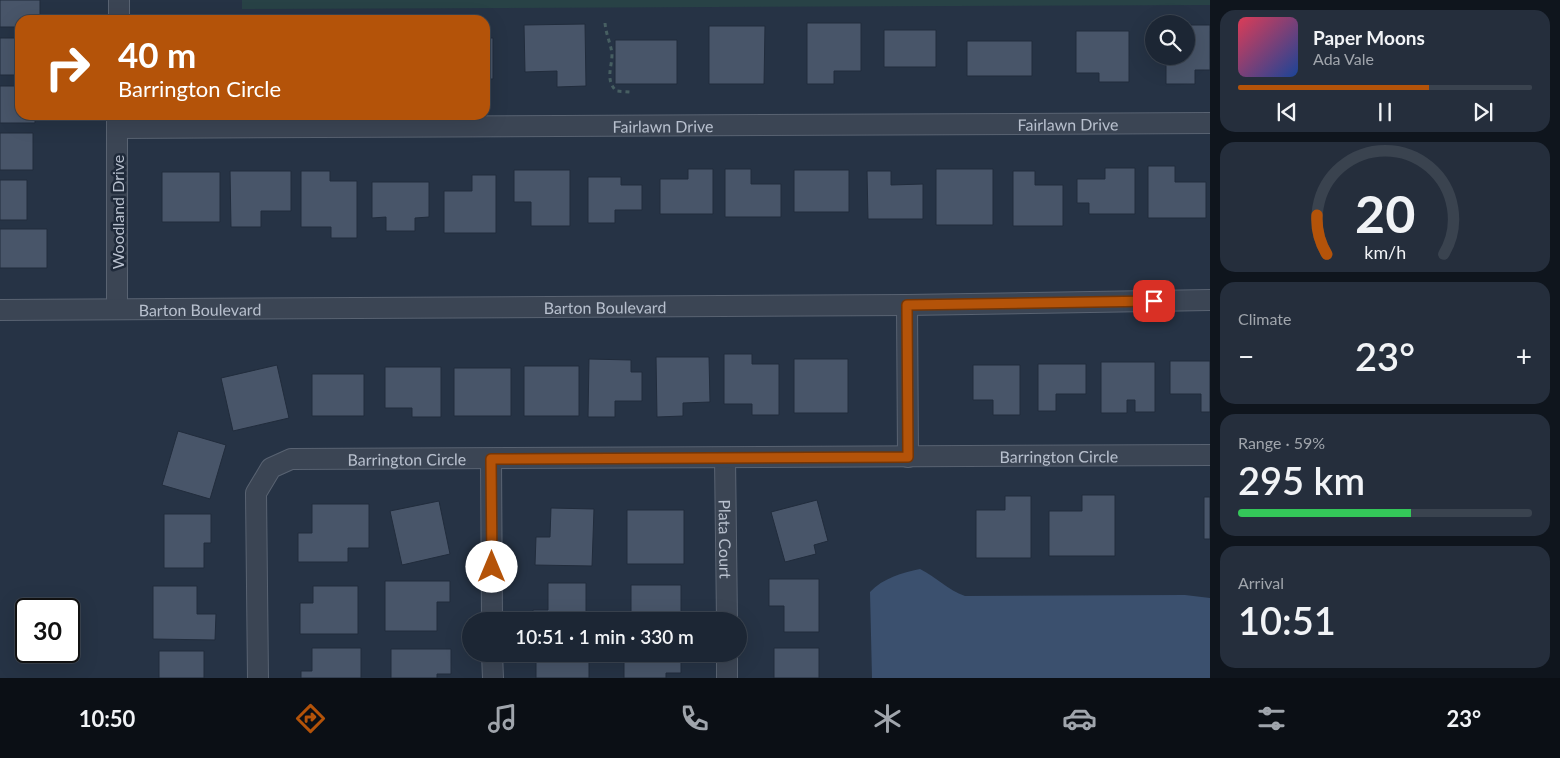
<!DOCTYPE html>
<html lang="en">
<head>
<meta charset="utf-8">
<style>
  :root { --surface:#1c2634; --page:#252e3c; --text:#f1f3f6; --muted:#a0a5ac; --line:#3a434f; --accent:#b45309 }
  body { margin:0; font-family:Lato,sans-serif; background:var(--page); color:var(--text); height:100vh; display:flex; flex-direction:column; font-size:19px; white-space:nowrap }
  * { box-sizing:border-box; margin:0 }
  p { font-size:16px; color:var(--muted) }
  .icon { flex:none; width:28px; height:28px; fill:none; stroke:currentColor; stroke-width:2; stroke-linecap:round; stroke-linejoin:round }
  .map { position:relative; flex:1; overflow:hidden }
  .details { display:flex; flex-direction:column; gap:10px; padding:10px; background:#0f151d; width:350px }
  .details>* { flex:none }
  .banner { position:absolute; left:15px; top:15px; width:475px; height:105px; border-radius:15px; box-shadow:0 5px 20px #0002,0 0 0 1px var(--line); background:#b45309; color:#fff; overflow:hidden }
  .buttons { position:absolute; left:1145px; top:15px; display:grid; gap:10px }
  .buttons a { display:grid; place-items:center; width:50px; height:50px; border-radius:50%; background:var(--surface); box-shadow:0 5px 20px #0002,0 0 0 1px var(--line); font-size:25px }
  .speed { position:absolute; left:15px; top:598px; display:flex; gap:10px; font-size:25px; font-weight:700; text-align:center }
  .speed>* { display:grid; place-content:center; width:65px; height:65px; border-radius:50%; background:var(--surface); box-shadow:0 5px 20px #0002,0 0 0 1px var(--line); line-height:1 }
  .speed .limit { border:2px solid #111; border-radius:8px; background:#fff; color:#111 }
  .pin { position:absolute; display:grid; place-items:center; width:42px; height:42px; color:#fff; margin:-21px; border-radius:10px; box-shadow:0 2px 8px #0006 }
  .me { position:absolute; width:55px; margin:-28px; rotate:0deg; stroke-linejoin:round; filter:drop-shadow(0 0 4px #0008) }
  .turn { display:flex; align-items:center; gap:18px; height:105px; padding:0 20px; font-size:22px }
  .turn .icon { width:65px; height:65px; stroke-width:2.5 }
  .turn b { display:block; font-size:35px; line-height:42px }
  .big { font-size:38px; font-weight:600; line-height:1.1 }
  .details .card { flex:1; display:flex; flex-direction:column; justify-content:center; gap:8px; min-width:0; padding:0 18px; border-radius:15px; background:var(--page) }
  .details .dial { align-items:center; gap:0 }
  .dial svg { height:130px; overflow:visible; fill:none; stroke:var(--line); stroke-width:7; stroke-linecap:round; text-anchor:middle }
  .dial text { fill:var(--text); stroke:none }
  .song { display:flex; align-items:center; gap:15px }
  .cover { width:60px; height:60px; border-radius:8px; background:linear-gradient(135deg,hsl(350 70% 55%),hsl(220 70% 35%)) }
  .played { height:5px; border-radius:2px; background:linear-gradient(90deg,var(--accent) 65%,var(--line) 65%) }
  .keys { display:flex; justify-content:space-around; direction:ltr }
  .heat { display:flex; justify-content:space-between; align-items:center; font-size:28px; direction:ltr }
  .charge { height:8px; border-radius:4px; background:linear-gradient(90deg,#34c759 59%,var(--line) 0) }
  .trip { position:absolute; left:462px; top:612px; width:285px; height:50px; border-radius:25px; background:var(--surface); box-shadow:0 5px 20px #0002,0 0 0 1px var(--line); font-weight:600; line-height:50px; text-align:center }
  .tab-bar { display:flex; height:80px; justify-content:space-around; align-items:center; background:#0b0f15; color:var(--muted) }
  .tab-bar .icon { width:35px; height:35px }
  .tab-bar .current { color:var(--accent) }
  .tab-bar b { font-size:22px; color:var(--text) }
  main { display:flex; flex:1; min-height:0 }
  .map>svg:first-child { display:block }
  .green { fill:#284246 }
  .water { fill:#3b506e }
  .building { fill:#485569; stroke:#212c3c }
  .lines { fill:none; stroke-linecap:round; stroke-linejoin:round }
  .minor-casing { stroke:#596372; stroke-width:22 }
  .path { stroke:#475f62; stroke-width:3; stroke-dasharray:4 4; stroke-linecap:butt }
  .minor { stroke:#3b4554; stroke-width:20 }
  .route-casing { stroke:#753606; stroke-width:12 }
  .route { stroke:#b45309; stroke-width:9 }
  .labels { text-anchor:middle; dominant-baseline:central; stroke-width:5; stroke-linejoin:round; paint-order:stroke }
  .street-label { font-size:16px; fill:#b8c0ce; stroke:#1f2a3a }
</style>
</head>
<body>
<main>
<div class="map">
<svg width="1210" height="678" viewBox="0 0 1210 678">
  <rect width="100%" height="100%" fill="#263345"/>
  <path class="green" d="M242,0H1210V5L242,9Z"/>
  <path class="water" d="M920,569C936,577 948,590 965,596L1185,595L1210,598V678H872L870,592C883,578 902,573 920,569Z"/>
  <path class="building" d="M0,0H40V20H20V27H0Z
    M807,23H861V71H834V84H807Z
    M585,24L586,86L557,87V71L525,72L524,25Z
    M1186,25H1210V70H1195V84H1166V56H1186Z
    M709,26H765L764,84H709Z
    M884,30H936V67H884Z
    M1076,31H1129V82H1099V73H1076Z
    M0,38H20V75H0Z
    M485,38H493V79H485Z
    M615,40H677V84H615Z
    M967,41H1032V76H967Z
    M0,86H20V115H35V123H0Z
    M0,133H33V170H0Z
    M1148,166H1175V182H1206V218H1148Z
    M1105,168H1135V214H1089V203H1077V179H1105Z
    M688,169H713V214H660V179H688Z
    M725,169H751V184H781V217H725Z
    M936,169H993V225H936Z
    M514,170H570V226H531V202H514Z
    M794,170H849V212H794Z
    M230,171H291V211H261V227H231Z
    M301,171H330V181H357V238H331V227H301Z
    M867,171H891V185L923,184V219H868Z
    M1013,171H1035V185H1063V226H1013Z
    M162,172H220V222H162Z
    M472,175H496V233H444V191H472Z
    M588,177H621V185H642V210H615V223H588Z
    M0,180H27V220H0Z
    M372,182H429V217L415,218V231H386V217L372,218Z
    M0,229H47V268H0Z
    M724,354H752V364H779V415H752V404H724Z
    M656,357H709L710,402L683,403V416L657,417Z
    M589,359L631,360V372H642V401H615V417H588Z
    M794,359H848V413H794Z
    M1170,361H1210V412H1201V394H1170Z
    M1101,362H1155V412H1135V400H1127V413H1101Z
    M1038,364H1086V394H1056V411H1038Z
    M277,365L289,418L233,431L221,378Z
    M973,365H1020V415H993V400H973Z
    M524,366H579V416H524Z
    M385,367H441V417H412V408H385Z
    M454,368H511V416H454Z
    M312,374H364V416H312Z
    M178,431L226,445L210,499L162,485Z
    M1082,495H1115V556H1049V511H1082Z
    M1005,496H1031V558H976V510H1005Z
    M1204,497H1210V539H1204Z
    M817,500L828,541L814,545L816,554L785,562L771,512Z
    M439,501L450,554L402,565L390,511Z
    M312,504H369V548H348V562H298V533H312Z
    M551,508L594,509L592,566L535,565L536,537H550Z
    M627,510H684V564H627Z
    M164,514H211V543H204V568H164Z
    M769,579H819V632H784V606H769Z
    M385,581H450V602H437V631H385Z
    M548,583H586V621H533V610H548Z
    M631,585H681V621H641V616H631Z
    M153,586H197V614H216L215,640L153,639Z
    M313,586H358V634H300V603H313Z
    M312,648H361V678H301V671H312Z
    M774,648H819V678H774Z
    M391,649H451V674H437V678H391Z
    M159,651H204V678H159Z
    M536,654H581V661H589V678H536Z
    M624,654H681V673H666V678H624Z"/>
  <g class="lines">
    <defs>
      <g id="minor">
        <path d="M119,20V0"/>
        <path id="s1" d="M117,128L1210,123"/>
        <path d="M907,305L908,457"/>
        <path d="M117,309V115"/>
        <path id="s2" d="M0,310L907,305L1210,300"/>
        <path id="s3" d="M725,458L727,621"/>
        <path d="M491,459L492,621"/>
        <path d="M492,654L493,678"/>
        <path d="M727,654V678"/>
        <path id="s4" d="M258,678L256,493L271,468L291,459L1210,455"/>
      </g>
    </defs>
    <use href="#minor" class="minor-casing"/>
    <path class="path" d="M605,23C606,35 611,44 612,54C612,68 605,79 616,91L630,92"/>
    <use href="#minor" class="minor"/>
  </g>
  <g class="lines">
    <defs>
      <path id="route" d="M492,567L491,459L908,457L907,305L1154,301"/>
    </defs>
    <use href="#route" class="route-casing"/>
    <use href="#route" class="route"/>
  </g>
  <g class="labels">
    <g class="street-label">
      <text stroke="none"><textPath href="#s1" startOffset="951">Fairlawn Drive</textPath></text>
      <text stroke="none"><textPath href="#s1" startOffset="546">Fairlawn Drive</textPath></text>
      <text transform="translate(117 212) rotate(-90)">Woodland Drive</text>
      <text stroke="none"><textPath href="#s2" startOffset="605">Barton Boulevard</textPath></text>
      <text stroke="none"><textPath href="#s2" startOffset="200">Barton Boulevard</textPath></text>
      <text stroke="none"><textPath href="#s4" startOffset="1004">Barrington Circle</textPath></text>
      <text stroke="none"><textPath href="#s4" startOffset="352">Barrington Circle</textPath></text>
      <text stroke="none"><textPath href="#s3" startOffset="81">Plata Court</textPath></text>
    </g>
  </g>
</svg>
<div class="buttons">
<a><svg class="icon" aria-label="search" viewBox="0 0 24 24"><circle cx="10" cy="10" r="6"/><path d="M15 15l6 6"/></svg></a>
</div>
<div class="speed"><div class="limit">30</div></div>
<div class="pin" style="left:1154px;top:301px;background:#d93025"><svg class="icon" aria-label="arrive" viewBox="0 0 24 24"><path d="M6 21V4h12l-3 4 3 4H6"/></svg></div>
<svg class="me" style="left:492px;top:567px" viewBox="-20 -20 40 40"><circle r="19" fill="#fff"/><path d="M0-13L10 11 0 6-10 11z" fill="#b45309"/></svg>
<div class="trip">10:51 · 1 min · 330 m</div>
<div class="banner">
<div class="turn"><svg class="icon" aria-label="right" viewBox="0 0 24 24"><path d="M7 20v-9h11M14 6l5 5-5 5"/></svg><div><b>40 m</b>Barrington Circle</div></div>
</div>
</div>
<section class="details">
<div class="card">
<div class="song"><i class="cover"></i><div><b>Paper Moons</b><p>Ada Vale</p></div></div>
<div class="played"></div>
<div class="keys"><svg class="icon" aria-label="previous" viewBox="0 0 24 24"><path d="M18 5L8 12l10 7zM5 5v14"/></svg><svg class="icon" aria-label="pause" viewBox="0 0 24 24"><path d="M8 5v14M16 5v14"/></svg><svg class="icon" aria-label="next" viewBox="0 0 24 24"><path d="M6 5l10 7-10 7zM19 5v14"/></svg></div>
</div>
<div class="card dial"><svg viewBox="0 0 100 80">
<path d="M14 69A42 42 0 1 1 86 69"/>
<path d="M14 69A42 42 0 0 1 8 45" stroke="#b45309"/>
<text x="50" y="56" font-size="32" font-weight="700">20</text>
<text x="50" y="72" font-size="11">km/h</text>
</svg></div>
<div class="card"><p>Climate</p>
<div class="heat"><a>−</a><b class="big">23°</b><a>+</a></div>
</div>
<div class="card"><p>Range · 59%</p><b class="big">295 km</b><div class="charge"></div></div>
<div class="card"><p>Arrival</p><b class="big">10:51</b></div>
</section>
</main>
<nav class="tab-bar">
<b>10:50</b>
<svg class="icon current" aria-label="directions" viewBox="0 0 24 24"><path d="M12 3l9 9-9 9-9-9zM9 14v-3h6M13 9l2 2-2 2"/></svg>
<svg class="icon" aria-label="music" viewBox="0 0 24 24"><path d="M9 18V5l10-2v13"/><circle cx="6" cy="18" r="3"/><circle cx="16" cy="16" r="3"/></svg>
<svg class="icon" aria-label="phone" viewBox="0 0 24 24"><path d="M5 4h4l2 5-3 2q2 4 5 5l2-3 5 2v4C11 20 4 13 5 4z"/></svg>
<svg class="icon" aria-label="climate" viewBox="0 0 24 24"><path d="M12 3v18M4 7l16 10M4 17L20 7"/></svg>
<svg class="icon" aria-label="car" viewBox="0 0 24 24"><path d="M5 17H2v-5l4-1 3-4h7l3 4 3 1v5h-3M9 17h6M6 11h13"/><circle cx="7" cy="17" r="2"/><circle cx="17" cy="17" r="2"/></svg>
<svg class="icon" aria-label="filters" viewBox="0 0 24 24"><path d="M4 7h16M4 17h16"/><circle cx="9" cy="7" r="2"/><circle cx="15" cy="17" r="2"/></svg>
<b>23°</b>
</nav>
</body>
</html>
